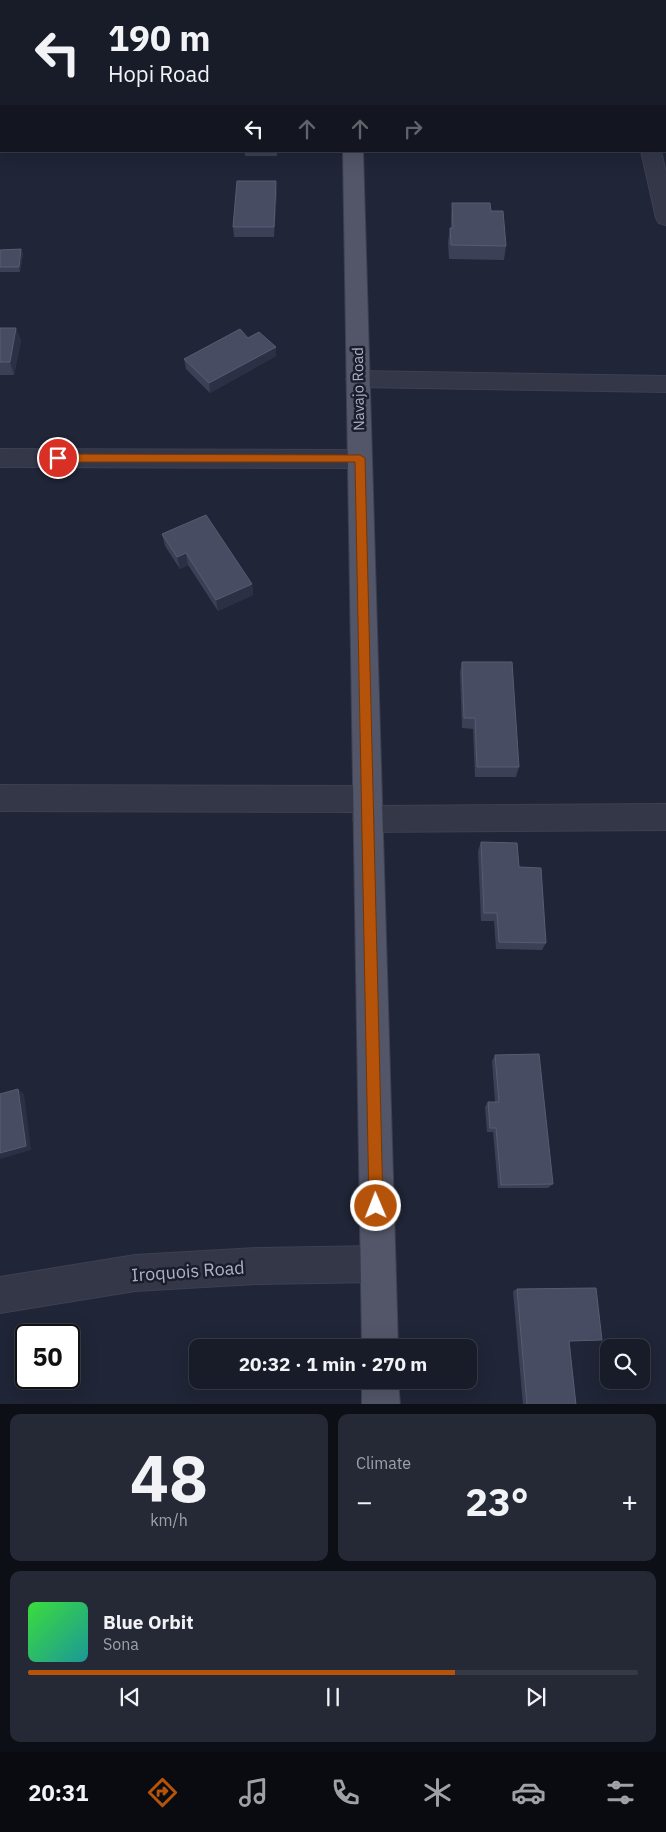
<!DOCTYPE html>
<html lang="en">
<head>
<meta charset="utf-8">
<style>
  :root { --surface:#181c29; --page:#252935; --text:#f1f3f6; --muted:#9fa1a8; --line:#363a46; --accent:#b45309 }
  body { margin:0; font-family:"IBM Plex Sans",sans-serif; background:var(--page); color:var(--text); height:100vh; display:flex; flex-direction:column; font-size:19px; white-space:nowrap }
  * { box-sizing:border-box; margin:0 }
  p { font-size:16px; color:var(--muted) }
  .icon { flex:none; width:28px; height:28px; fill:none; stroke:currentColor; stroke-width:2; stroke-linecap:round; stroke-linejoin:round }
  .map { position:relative; height:1404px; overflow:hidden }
  .details { display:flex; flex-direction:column; gap:10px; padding:10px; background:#0d0f17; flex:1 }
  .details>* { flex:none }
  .top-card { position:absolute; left:0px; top:0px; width:666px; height:152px; box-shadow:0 5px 20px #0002,0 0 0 1px var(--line); background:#181c29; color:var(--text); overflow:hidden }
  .tools { position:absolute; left:600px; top:1339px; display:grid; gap:10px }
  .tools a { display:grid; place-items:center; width:50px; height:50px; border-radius:10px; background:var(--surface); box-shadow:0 5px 20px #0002,0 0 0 1px var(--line); font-size:25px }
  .speed { position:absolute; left:15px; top:1324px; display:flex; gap:10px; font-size:25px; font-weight:700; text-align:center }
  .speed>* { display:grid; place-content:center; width:65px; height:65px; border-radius:50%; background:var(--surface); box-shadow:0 5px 20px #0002,0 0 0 1px var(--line); line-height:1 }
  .speed .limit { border:2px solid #111; border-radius:8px; background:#fff; color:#111 }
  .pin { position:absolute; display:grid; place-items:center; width:42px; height:42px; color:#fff; margin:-21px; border:2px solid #fff; border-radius:50%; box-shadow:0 1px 5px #0007 }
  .me { position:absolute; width:55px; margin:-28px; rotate:359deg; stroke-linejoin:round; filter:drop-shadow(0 0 4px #0008) }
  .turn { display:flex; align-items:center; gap:18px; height:105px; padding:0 25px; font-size:22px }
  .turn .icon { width:65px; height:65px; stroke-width:2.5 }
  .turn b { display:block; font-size:35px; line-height:42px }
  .lanes { display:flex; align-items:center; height:48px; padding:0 25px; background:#0003; justify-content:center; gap:25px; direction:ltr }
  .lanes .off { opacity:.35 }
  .big { font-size:38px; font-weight:700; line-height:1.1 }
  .details .tile { flex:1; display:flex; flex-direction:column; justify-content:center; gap:8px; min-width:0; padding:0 18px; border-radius:10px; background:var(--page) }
  .details .dial { align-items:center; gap:0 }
  .dial b { font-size:65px; line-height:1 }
  .song { display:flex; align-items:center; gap:15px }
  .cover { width:60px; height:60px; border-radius:8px; background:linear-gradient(135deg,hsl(120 70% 55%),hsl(180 70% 35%)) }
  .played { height:5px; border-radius:2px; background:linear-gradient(90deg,var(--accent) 70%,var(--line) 70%) }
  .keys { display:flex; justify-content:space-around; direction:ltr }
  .heat { display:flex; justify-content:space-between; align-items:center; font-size:28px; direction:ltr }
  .details .tiles { flex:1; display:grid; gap:10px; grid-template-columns:1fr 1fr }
  .tile:last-child { grid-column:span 2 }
  .trip { position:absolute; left:189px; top:1339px; width:288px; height:50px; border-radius:10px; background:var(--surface); box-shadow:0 5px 20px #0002,0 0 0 1px var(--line); font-weight:700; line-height:50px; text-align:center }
  .dock { display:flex; height:80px; justify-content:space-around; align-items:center; background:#0a0b10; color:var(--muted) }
  .dock .icon { width:35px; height:35px }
  .dock .selected { color:var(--accent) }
  .dock b { font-size:22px; color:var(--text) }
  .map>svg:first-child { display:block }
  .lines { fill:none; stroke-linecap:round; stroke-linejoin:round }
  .minor-casing { stroke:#3d4051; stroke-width:2 }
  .major-casing { stroke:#3d4051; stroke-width:2 }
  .minor { fill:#343748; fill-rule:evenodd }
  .major { fill:#525668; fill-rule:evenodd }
  .wall { fill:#3b4056 }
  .shaded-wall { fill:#2b3045 }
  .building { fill:#474c62; stroke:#575c72 }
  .route { fill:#b45309; stroke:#753606 }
  .labels { text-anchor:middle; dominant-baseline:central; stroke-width:5; stroke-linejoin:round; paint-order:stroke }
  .street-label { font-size:15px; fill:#aeb1c5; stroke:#191d2c }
  .near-street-label { font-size:18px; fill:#aeb1c5; stroke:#191d2c }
</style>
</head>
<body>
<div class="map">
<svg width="666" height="1405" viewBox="0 0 666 1405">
  <rect width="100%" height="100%" fill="#202537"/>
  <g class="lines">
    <defs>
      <path id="minor" d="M24,0H44L45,1H25Z
        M665,46H666V58H665Z
        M641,151H661L666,173V225L659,223L656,218Z
        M358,371L666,376V392L358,387L350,385L346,379L350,373Z
        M0,449L360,450L369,453L372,459L369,465L360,468L0,467Z
        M0,785L367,786L377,790L381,799L378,806L666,804V830L368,832L358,828L353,819L357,812L0,811Z
        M378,1246L390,1252L396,1264L390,1276L378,1282L258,1284L135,1291L0,1313V1277L135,1255L258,1248Z"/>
      <path id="major" d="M341,0H359V1H341Z
        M343,151H363L398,1348H362Z
        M362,1380H398L400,1405H362Z"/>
    </defs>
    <use href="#minor" class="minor-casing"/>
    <use href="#major" class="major-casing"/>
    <use href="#minor" class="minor"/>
    <use href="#major" class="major"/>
  </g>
  <path class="wall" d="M465,0H481L479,1H467Z
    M628,0H666V14H665V1H628Z
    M665,77H666V102H665Z
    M245,151H277V156H245Z
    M277,191L274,237H234L233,227Z
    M452,203L491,211L506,246L504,260L449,259L448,242L450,228H451V217Z
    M21,249L23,254L20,272H0V250Z
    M0,328H16L21,341L14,375H0Z
    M248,338L276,347V356L210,393L186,369L184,359Z
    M162,534L252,584L253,595L218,611L188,565L180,569L165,546Z
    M462,662L519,767L516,777H475L473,729L462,728L460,672Z
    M481,842L519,867L546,943L542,950L496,949L494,921H481L478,851Z
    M495,1055L553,1184L548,1188H498L493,1132H487L485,1107L488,1102H495L492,1061Z
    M517,1289L602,1340L569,1341L576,1405H523L513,1291Z"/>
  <path class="shaded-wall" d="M276,181L277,191L274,237V227Z
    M21,249L23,254L20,272L19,267Z
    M16,328L21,341L14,375L10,362Z
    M276,347V356L210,393L209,383Z
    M186,553L188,565L180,569L177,557Z
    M252,584L253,595L218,611L216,600Z
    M18,1089L24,1094L31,1150L0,1159V1153Z"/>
  <path class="building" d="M262,0H285V1H262Z
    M632,0H666V5H665V1H633Z
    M665,77H666V92H665Z
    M237,181H276L274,227H233Z
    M452,203H490L491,211H503L506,246L451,245L450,228H453Z
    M21,249L19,267H0V250Z
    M0,328H16L10,362H0Z
    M240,329L248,338L259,332L276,347L209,383L184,359Z
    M206,515L252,584L216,600L186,553L177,557L162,534Z
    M462,662H512L519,767H477L475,718H464Z
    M481,842L517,843L519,867L541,868L546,943L499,942L497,913H484Z
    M539,1054L553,1184L501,1185L496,1128H490L488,1102H499L495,1055Z
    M18,1089L26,1146L0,1153V1094Z
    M596,1288L602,1340L569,1341L576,1405H527L517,1289Z"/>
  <path class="route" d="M58,454L360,455L365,458L383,1206L381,1211L376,1213L371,1211L369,1206L355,462H58L54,458Z"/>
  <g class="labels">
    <g class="street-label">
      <text transform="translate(358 389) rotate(-91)">Navajo Road</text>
    </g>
    <g class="near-street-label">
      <text transform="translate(188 1271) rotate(-4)">Iroquois Road</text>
    </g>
  </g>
</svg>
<div class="tools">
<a><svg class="icon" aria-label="search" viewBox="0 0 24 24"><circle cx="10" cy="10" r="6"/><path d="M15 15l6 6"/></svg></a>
</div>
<div class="speed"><div class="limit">50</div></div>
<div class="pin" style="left:58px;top:458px;background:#d93025"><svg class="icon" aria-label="arrive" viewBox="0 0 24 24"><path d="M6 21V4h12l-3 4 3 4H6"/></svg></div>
<svg class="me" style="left:376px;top:1206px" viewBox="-20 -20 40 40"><circle r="17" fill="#b45309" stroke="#fff" stroke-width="3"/><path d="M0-11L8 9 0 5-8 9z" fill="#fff"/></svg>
<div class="trip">20:32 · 1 min · 270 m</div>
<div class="top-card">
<div class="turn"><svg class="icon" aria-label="left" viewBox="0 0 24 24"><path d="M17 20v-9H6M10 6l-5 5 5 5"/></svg><div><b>190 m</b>Hopi Road</div></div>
<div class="lanes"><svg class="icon" aria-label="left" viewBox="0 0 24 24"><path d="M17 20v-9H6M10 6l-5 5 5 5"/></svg><svg class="icon off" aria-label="ahead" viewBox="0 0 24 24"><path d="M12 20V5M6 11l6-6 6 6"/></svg><svg class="icon off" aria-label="ahead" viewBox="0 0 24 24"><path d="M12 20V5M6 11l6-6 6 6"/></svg><svg class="icon off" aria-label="right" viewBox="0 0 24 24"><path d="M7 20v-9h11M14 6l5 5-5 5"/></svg></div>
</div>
</div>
<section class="details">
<div class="tiles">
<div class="tile dial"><b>48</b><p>km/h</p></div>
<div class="tile"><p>Climate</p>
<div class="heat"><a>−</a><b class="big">23°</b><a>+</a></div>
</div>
<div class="tile">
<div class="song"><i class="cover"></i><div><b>Blue Orbit</b><p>Sona</p></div></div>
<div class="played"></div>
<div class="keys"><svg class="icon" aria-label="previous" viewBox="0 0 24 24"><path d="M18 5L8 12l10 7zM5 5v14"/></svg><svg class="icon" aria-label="pause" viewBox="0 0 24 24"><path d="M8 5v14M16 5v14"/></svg><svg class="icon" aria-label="next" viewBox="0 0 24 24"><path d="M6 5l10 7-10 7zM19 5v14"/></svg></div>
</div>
</div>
</section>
<nav class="dock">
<b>20:31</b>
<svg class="icon selected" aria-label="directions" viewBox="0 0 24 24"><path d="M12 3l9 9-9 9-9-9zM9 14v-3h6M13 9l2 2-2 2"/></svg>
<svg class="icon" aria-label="music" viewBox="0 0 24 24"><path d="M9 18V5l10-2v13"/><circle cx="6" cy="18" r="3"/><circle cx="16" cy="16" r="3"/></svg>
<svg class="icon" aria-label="phone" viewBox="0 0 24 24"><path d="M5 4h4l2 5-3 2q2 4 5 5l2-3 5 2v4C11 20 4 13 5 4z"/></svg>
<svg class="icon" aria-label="climate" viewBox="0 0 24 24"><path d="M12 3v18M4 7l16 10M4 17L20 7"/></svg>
<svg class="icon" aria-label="car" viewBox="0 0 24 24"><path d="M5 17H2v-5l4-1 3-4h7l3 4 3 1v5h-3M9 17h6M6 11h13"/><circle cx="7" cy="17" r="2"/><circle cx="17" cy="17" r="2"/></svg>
<svg class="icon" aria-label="filters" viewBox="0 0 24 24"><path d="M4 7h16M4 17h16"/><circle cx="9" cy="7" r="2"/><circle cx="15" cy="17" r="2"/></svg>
</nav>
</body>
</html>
